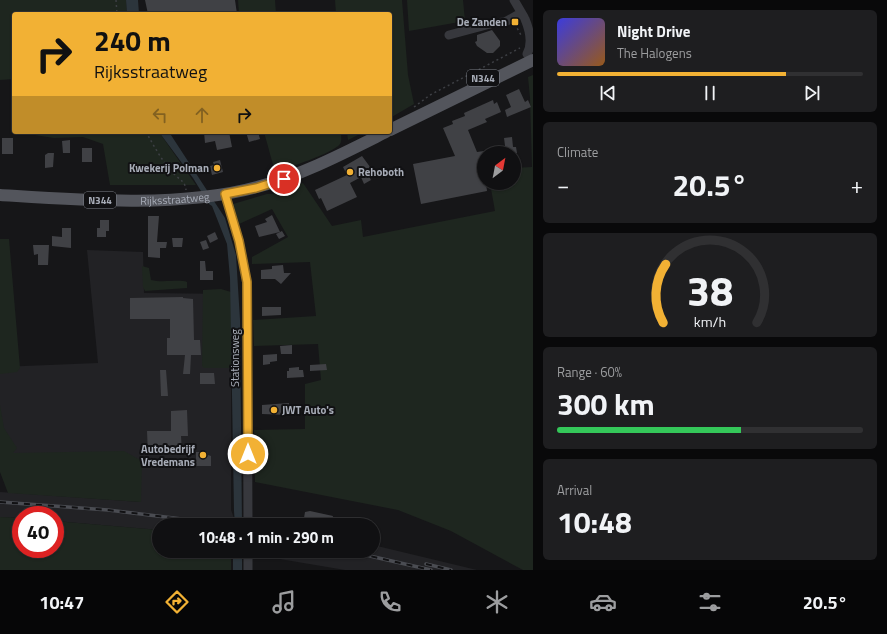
<!DOCTYPE html>
<html lang="en">
<head>
<meta charset="utf-8">
<style>
  :root { --surface:#101012; --page:#1e1e20; --text:#f1f3f6; --muted:#9c9d9f; --line:#303032; --accent:#f2b134 }
  body { margin:0; font-family:"Titillium Web",sans-serif; background:var(--page); color:var(--text); height:100vh; display:flex; flex-direction:column; font-size:15px; white-space:nowrap }
  * { box-sizing:border-box; margin:0 }
  p { font-size:13px; color:var(--muted) }
  .icon { flex:none; width:22px; height:22px; fill:none; stroke:currentColor; stroke-width:2; stroke-linecap:round; stroke-linejoin:round }
  .map { position:relative; flex:1; overflow:hidden }
  .drawer { display:flex; flex-direction:column; gap:10px; padding:10px; background:#09090a; width:354px }
  .drawer>* { flex:none }
  .banner { position:absolute; left:12px; top:12px; width:380px; height:122px; border-radius:4px; box-shadow:0 1px 3px #0004,0 0 0 1px var(--line); background:#f2b134; color:#111; overflow:hidden }
  .needle { width:26px; rotate:32deg }
  .fabs { position:absolute; left:477px; top:146px; display:grid; gap:8px }
  .fabs a { display:grid; place-items:center; width:44px; height:44px; border-radius:50%; background:var(--surface); box-shadow:0 1px 3px #0004,0 0 0 1px var(--line); font-size:20px }
  .speed { position:absolute; left:12px; top:506px; display:flex; gap:8px; font-size:20px; font-weight:700; text-align:center }
  .speed>* { display:grid; place-content:center; width:52px; height:52px; border-radius:50%; background:var(--surface); box-shadow:0 1px 3px #0004,0 0 0 1px var(--line); line-height:1 }
  .speed .limit { border:6px solid #d22; background:#fff; color:#111 }
  .pin { position:absolute; display:grid; place-items:center; width:34px; height:34px; color:#fff; margin:-17px; border:2px solid #fff; border-radius:50%; box-shadow:0 1px 4px #0007 }
  .me { position:absolute; width:44px; margin:-22px; rotate:0deg; stroke-linejoin:round; filter:drop-shadow(0 0 3px #0008) }
  .turn { display:flex; align-items:center; gap:14px; height:84px; padding:0 16px; font-size:18px }
  .turn .icon { width:52px; height:52px; stroke-width:2.5 }
  .turn b { display:block; font-size:28px; line-height:34px }
  .lanes { display:flex; align-items:center; height:38px; padding:0 16px; background:#0003; justify-content:center; gap:20px; direction:ltr }
  .lanes .off { opacity:.35 }
  .big { font-size:30px; font-weight:700; line-height:1.1 }
  .drawer .tile { flex:1; display:flex; flex-direction:column; justify-content:center; gap:6px; min-width:0; padding:0 14px; border-radius:6px; background:var(--page) }
  .drawer .dial { align-items:center; gap:0 }
  .dial svg { height:104px; overflow:visible; fill:none; stroke:var(--line); stroke-width:7; stroke-linecap:round; text-anchor:middle }
  .dial text { fill:var(--text); stroke:none }
  .song { display:flex; align-items:center; gap:12px }
  .cover { width:48px; height:48px; border-radius:6px; background:linear-gradient(135deg,hsl(240 70% 55%),hsl(30 70% 35%)) }
  .played { height:4px; border-radius:2px; background:linear-gradient(90deg,var(--accent) 75%,var(--line) 75%) }
  .keys { display:flex; justify-content:space-around; direction:ltr }
  .heat { display:flex; justify-content:space-between; align-items:center; font-size:22px; direction:ltr }
  .charge { height:6px; border-radius:3px; background:linear-gradient(90deg,#34c759 60%,var(--line) 0) }
  .trip { position:absolute; left:152px; top:518px; width:228px; height:40px; border-radius:20px; background:var(--surface); box-shadow:0 1px 3px #0004,0 0 0 1px var(--line); font-weight:700; line-height:40px; text-align:center }
  .dock { display:flex; height:64px; justify-content:space-around; align-items:center; background:#060607; color:var(--muted) }
  .dock .icon { width:28px; height:28px }
  .dock .selected { color:var(--accent) }
  .dock b { font-size:18px; color:var(--text) }
  main { display:flex; flex:1; min-height:0 }
  .map>svg:first-child { display:block }
  .built { fill:#222225 }
  .green { fill:#1e261f }
  .water { fill:#2c353c }
  .building { fill:#404145 }
  .lines { fill:none; stroke-linecap:round; stroke-linejoin:round }
  .path { stroke:#3d3f44; stroke-width:1.5; stroke-dasharray:2 3; stroke-linecap:butt }
  .minor { stroke:#37383d; stroke-width:9 }
  .major { stroke:#53555c; stroke-width:12 }
  .rail-casing { stroke:#4a4c52; stroke-width:3.5 }
  .rail { stroke:#111113; stroke-width:2; stroke-dasharray:6; stroke-linecap:butt }
  .route-casing { stroke:#9d7322; stroke-width:10 }
  .route { stroke:#f2b134; stroke-width:7 }
  .poi-dot { fill:#f2b134; stroke:#111113; stroke-width:1.5 }
  .labels { text-anchor:middle; dominant-baseline:central; stroke-width:4; stroke-linejoin:round; paint-order:stroke }
  .shield { fill:#111113; stroke:#7b7e86; stroke-width:1 }
  .shield-label { font-size:10px; font-weight:bold; fill:#a8adb8 }
  .poi-label { font-size:11px; font-weight:bold; fill:#a8adb8; stroke:#111113; text-anchor:end }
  .street-label { font-size:11px; fill:#a8adb8; stroke:#111113 }
</style>
</head>
<body>
<main>
<div class="map">
<svg width="533" height="570" viewBox="0 0 533 570">
  <rect width="100%" height="100%" fill="#161618"/>
  <path class="built" d="M87,250L143,252L144,293L231,294V510L235,521L234,525H159V530L55,521V515H21V518L0,517V492L141,502L0,455V367L98,363Z
    M251,519L278,525H251Z
    M373,545L477,570H345L268,557H251V551H373Z"/>
  <path class="green" d="M0,0H126L127,14H14V79L0,80Z
    M238,0H275L276,14H239Z
    M335,0H402L408,75L414,104L390,118V14H336Z
    M407,0H463L465,21L409,31Z
    M533,75V570H523L451,531L398,510L255,482L254,430L305,429V384L321,380L318,344L254,346L253,320L316,316L310,262L252,264V257L288,237L272,209L239,224L233,204L267,194H272L303,183L332,226L361,220L363,237L495,211L490,183H514V168L532,167L530,98L528,77Z
    M28,132H159L196,185H110L103,144L83,137L54,138L28,134Z
    M264,132H341C341,136 342,141 340,144C334,153 287,168 275,172Z
    M347,132H364L348,140Z
    M0,239H9L20,368L17,372L0,374Z
    M142,266L149,268L151,280C162,283 180,279 187,282V288L145,291L143,287Z
    M221,289L231,292L232,368H204L202,366L203,290Z
    M0,405L4,428L17,448L13,453L124,451L142,461L141,502L8,493L0,472Z
    M0,517L21,518V549H55V521L159,530V551H231V570H0Z"/>
  <path class="water" d="M126,0H138L139,14H127Z
    M159,132H169L225,218L236,255L240,320L242,525H235L234,511L230,278L227,244L212,206L209,204L193,178Z
    M233,551H242V570H233Z"/>
  <path class="building" d="M145,0H235L237,14H148Z
    M492,30L500,41V46L493,53H487L477,46L475,42L477,41V35Z
    M519,89L525,102L528,100L531,107L507,117L505,110L511,107L506,95Z
    M493,100L494,104L497,102L501,112L485,119L487,122L468,130L477,152L484,151V183H486L487,191L421,204L413,164L455,156L443,128L453,124L452,121L465,116L464,113Z
    M204,132H229L232,147L217,150L215,141L205,143Z
    M246,132H258L260,139L249,142Z
    M512,137L513,147H516L517,153H506L504,138Z
    M2,138H13V154H2Z
    M70,140V153H63L62,141Z
    M92,148V162H82V148Z
    M48,153H54L53,167L45,168V155Z
    M362,156L373,171L368,174L371,180L364,184L361,177L350,183L357,197L327,211L321,198L319,199L315,190L347,175L343,167Z
    M220,160L223,172L212,175L210,166L214,165L213,162Z
    M272,215L280,232L259,237L255,226L267,222L265,219Z
    M148,216H159L157,242H167L166,248H160V258L148,257Z
    M100,220H109V231H106V237H97V228H100Z
    M62,228H71V248L52,246V236L62,237Z
    M282,231L285,236L279,239L276,234Z
    M215,232L218,239L210,243L207,236Z
    M172,238H183L182,247H173Z
    M206,240L209,248L203,250L200,242Z
    M33,245H49L48,265H38V254L34,255Z
    M200,261H205L206,271H213V280H200Z
    M283,265L284,273H291L281,284L275,279H261V270L272,269V266Z
    M183,297V298L193,299L194,340H200L201,355H191L190,374H183L185,355H167V338H170V319H130V298Z
    M262,307H281V315L262,316Z
    M292,345V354H281L280,346Z
    M277,354V361L270,362V364L263,365V355Z
    M326,364L327,370L310,371V365Z
    M299,367V370H303L304,377L287,378V371H289V368Z
    M160,370H166L168,396H161Z
    M200,373H214L215,384H200Z
    M289,403V415L262,414V405Z
    M187,410L188,436H181L182,453L148,454L147,431H171V411Z
    M196,452H207L208,455L211,456V466H196Z
    M310,511L333,516L331,525L304,518L305,512Z"/>
  <g class="lines">
    <path class="path" d="M116,0L117,14
      M519,24L517,28L521,35
      M414,107L430,95L520,48
      M146,132C154,146 163,163 175,175C180,180 185,181 186,190"/>
    <path class="minor" d="M514,0L524,17
      M525,19C530,31 533,43 527,54
      M449,35L494,23L505,22L521,13
      M225,194L239,241L247,282L248,525
      M248,551V570"/>
    <g class="major">
      <path d="M390,130L533,60"/>
      <path id="s1" d="M0,195C79,200 180,208 257,187C302,175 344,153 386,132"/>
    </g>
    <defs>
      <path id="rail" d="M0,502L108,510L231,525
        M348,551L431,570
        M426,564L451,570"/>
    </defs>
    <use href="#rail" class="rail-casing"/>
    <use href="#rail" class="rail"/>
  </g>
  <g class="lines">
    <defs>
      <path id="route" d="M248,454L247,282L239,241L225,194L256,188L284,179"/>
    </defs>
    <use href="#route" class="route-casing"/>
    <use href="#route" class="route"/>
  </g>
  <g class="poi-dot">
    <rect x="511" y="18" width="8" height="8" rx="2"/>
    <circle cx="217" cy="168" r="4"/>
    <circle cx="350" cy="172" r="4"/>
    <circle cx="274" cy="410" r="4"/>
    <circle cx="203" cy="455" r="4"/>
  </g>
  <g class="labels">
    <g class="shield">
      <rect x="467" y="70" width="32" height="16" rx="3"/>
      <rect x="84" y="192" width="32" height="16" rx="3"/>
    </g>
    <g class="shield-label">
      <text x="483" y="78">N344</text>
      <text x="100" y="200">N344</text>
    </g>
    <g class="poi-label">
      <text x="507" y="22">De Zanden</text>
      <text x="209" y="168">Kwekerij Polman</text>
      <text x="358" y="172" text-anchor="start">Rehoboth</text>
      <text x="282" y="410" text-anchor="start">JWT Auto's</text>
      <text x="195" y="449">Autobedrijf<tspan x="195" dy="13">Vredemans</tspan></text>
    </g>
    <g class="street-label">
      <text stroke="none"><textPath href="#s1" startOffset="175">Rijksstraatweg</textPath></text>
      <text transform="translate(235 358) rotate(-90)">Stationsweg</text>
    </g>
  </g>
</svg>
<div class="fabs">
<a><svg class="needle" viewBox="-14 -14 28 28"><path d="M0-13l5 13h-10z" fill="#e53935"/><path d="M0 13l5-13h-10z" fill="#9c9d9f"/></svg></a>
</div>
<div class="speed"><div class="limit">40</div></div>
<div class="pin" style="left:284px;top:179px;background:#d93025"><svg class="icon" aria-label="arrive" viewBox="0 0 24 24"><path d="M6 21V4h12l-3 4 3 4H6"/></svg></div>
<svg class="me" style="left:248px;top:454px" viewBox="-20 -20 40 40"><circle r="17" fill="#f2b134" stroke="#fff" stroke-width="3"/><path d="M0-11L8 9 0 5-8 9z" fill="#fff"/></svg>
<div class="trip">10:48 · 1 min · 290 m</div>
<div class="banner">
<div class="turn"><svg class="icon" aria-label="right" viewBox="0 0 24 24"><path d="M7 20v-9h11M14 6l5 5-5 5"/></svg><div><b>240 m</b>Rijksstraatweg</div></div>
<div class="lanes"><svg class="icon off" aria-label="left" viewBox="0 0 24 24"><path d="M17 20v-9H6M10 6l-5 5 5 5"/></svg><svg class="icon off" aria-label="ahead" viewBox="0 0 24 24"><path d="M12 20V5M6 11l6-6 6 6"/></svg><svg class="icon" aria-label="right" viewBox="0 0 24 24"><path d="M7 20v-9h11M14 6l5 5-5 5"/></svg></div>
</div>
</div>
<section class="drawer">
<div class="tile">
<div class="song"><i class="cover"></i><div><b>Night Drive</b><p>The Halogens</p></div></div>
<div class="played"></div>
<div class="keys"><svg class="icon" aria-label="previous" viewBox="0 0 24 24"><path d="M18 5L8 12l10 7zM5 5v14"/></svg><svg class="icon" aria-label="pause" viewBox="0 0 24 24"><path d="M8 5v14M16 5v14"/></svg><svg class="icon" aria-label="next" viewBox="0 0 24 24"><path d="M6 5l10 7-10 7zM19 5v14"/></svg></div>
</div>
<div class="tile"><p>Climate</p>
<div class="heat"><a>−</a><b class="big">20.5°</b><a>+</a></div>
</div>
<div class="tile dial"><svg viewBox="0 0 100 80">
<path d="M14 69A42 42 0 1 1 86 69"/>
<path d="M14 69A42 42 0 0 1 16 24" stroke="#f2b134"/>
<text x="50" y="56" font-size="32" font-weight="700">38</text>
<text x="50" y="72" font-size="11">km/h</text>
</svg></div>
<div class="tile"><p>Range · 60%</p><b class="big">300 km</b><div class="charge"></div></div>
<div class="tile"><p>Arrival</p><b class="big">10:48</b></div>
</section>
</main>
<nav class="dock">
<b>10:47</b>
<svg class="icon selected" aria-label="directions" viewBox="0 0 24 24"><path d="M12 3l9 9-9 9-9-9zM9 14v-3h6M13 9l2 2-2 2"/></svg>
<svg class="icon" aria-label="music" viewBox="0 0 24 24"><path d="M9 18V5l10-2v13"/><circle cx="6" cy="18" r="3"/><circle cx="16" cy="16" r="3"/></svg>
<svg class="icon" aria-label="phone" viewBox="0 0 24 24"><path d="M5 4h4l2 5-3 2q2 4 5 5l2-3 5 2v4C11 20 4 13 5 4z"/></svg>
<svg class="icon" aria-label="climate" viewBox="0 0 24 24"><path d="M12 3v18M4 7l16 10M4 17L20 7"/></svg>
<svg class="icon" aria-label="car" viewBox="0 0 24 24"><path d="M5 17H2v-5l4-1 3-4h7l3 4 3 1v5h-3M9 17h6M6 11h13"/><circle cx="7" cy="17" r="2"/><circle cx="17" cy="17" r="2"/></svg>
<svg class="icon" aria-label="filters" viewBox="0 0 24 24"><path d="M4 7h16M4 17h16"/><circle cx="9" cy="7" r="2"/><circle cx="15" cy="17" r="2"/></svg>
<b>20.5°</b>
</nav>
</body>
</html>
